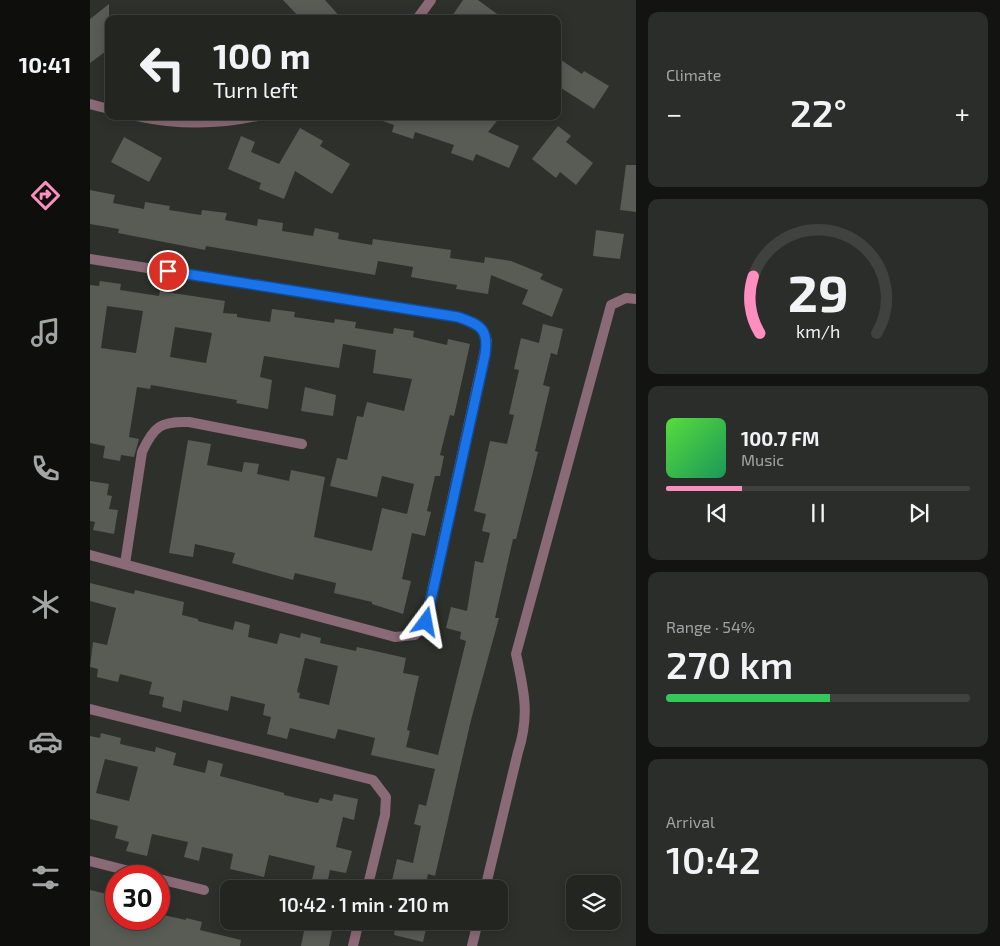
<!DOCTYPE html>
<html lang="en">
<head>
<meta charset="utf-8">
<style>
  :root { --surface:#222520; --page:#2a2d29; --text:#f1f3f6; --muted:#a2a5a5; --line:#3f423e; --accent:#fd8ebe }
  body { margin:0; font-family:"Exo 2",sans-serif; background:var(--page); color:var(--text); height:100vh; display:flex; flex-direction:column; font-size:19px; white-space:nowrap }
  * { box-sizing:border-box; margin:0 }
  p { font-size:16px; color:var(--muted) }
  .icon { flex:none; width:28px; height:28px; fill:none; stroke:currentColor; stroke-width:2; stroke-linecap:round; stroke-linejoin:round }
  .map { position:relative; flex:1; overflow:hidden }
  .sheet { display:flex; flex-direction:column; gap:12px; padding:12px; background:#131412; width:364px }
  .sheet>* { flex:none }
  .hud { position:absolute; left:15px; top:15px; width:456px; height:105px; border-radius:10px; box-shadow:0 2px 12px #0003,0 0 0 1px var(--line); background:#222520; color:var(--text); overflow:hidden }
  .fabs { position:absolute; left:476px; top:875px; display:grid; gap:10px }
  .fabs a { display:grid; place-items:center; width:55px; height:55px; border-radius:10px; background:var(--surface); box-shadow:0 2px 12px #0003,0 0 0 1px var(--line); font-size:25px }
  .speed { position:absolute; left:15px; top:865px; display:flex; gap:10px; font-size:25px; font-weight:700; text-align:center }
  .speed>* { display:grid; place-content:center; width:65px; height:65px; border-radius:50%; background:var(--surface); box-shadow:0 2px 12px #0003,0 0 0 1px var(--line); line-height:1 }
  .speed .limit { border:8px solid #d22; background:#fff; color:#111 }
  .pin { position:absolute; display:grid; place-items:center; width:42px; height:42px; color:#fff; margin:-21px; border:2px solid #fff; border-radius:50%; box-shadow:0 1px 5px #0007 }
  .me { position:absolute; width:55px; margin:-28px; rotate:13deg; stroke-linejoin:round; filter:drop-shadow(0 0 4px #0008) }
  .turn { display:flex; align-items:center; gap:18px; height:105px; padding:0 25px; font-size:22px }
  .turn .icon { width:65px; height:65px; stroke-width:2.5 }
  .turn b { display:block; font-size:35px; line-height:42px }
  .big { font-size:38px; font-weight:600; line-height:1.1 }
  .sheet .tile { flex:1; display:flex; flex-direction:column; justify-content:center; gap:8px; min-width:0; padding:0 18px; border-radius:10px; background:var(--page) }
  .sheet .dial { align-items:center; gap:0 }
  .dial svg { height:130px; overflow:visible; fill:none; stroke:var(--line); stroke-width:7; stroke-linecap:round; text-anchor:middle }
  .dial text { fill:var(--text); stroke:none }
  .song { display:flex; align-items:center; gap:15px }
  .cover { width:60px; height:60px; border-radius:8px; background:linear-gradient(135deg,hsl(110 70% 55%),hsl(150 70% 35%)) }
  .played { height:5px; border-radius:2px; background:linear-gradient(90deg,var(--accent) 25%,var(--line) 25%) }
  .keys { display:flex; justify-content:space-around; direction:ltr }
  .heat { display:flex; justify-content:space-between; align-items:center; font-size:28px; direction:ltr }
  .charge { height:8px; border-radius:4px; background:linear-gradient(90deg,#34c759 54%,var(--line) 0) }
  .trip { position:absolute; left:130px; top:880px; width:288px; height:50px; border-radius:10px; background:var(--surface); box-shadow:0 2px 12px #0003,0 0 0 1px var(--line); font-weight:600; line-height:50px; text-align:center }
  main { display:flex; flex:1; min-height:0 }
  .tabs { display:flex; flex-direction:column; width:90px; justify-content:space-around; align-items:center; background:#0e0f0d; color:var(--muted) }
  .tabs .icon { width:35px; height:35px }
  .tabs .on { color:var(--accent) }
  .tabs b { font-size:22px; color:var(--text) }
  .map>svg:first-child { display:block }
  .building { fill:#585c55; fill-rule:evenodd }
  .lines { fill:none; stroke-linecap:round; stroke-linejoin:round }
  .lane { stroke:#8a6a76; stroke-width:10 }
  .street { stroke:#8a6a76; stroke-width:10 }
  .route-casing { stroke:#114b97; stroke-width:12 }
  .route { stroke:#1a73e8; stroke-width:9 }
</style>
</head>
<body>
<main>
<nav class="tabs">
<b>10:41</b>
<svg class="icon on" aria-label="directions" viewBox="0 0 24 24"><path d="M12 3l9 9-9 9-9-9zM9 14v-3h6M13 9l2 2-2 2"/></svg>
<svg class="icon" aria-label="music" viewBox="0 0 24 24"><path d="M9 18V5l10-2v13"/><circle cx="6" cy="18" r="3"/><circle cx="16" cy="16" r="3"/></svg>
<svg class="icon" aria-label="phone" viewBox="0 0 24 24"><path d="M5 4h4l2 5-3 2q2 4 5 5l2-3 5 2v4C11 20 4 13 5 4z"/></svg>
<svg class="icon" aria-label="climate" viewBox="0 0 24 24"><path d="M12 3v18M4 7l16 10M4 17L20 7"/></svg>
<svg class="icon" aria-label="car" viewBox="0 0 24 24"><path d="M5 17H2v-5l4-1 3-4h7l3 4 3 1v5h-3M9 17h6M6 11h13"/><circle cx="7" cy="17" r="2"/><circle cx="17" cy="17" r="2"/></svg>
<svg class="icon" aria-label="filters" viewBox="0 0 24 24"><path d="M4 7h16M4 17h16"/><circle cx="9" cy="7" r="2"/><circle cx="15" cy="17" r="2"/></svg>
</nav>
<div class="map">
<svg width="547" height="946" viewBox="0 0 547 946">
  <rect width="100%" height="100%" fill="#2e312b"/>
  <path class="building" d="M193,0H235L252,19H211Z
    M373,0H388L414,19H360Z
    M19,4V49L0,63V19Z
    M468,58L492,74L494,71L519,86L504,109L468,86Z
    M287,116H411L398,132L429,146L419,168L386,154L383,161L361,153L364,145L325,132L323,139L302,132L304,125L287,119Z
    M468,126L481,136L476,142L503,163L486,185L470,172L466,178L442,159Z
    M210,128L233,141L230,146L260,164L242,194L205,171L194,199L169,189L171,183L138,169L151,136L165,142L161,152L189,164Z
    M34,137L72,158L59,182L21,162Z
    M536,165H547V212L530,210Z
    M0,190L25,195L23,203L54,209L55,202L80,206L79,210L111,215L112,210L121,211L137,213L135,220L167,226L168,219L193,223L192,231L223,236L225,228L249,233L248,239L282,245L283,239L361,250L360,258L394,263L395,257L421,261L453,274L450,279L473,289L462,317L432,304L438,290L401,275L398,294L366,289L367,285L321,277L323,267L288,261L285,275L116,246L115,250L28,233L29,229L0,224Z
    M506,230L534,234L530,259L503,256Z
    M10,281L31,284L30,290L69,296L70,291L135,301L133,313L147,314V317L180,322L182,309L205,312L204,317L244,323L245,319L266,322L265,328L303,334L304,328L324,331L323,337L357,345L358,339L380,344L364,416L360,415L350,455L354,456L350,476H345L337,511L341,512L335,536L322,533L312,579L321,581L313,614L282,604V602L244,593L246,583L205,573L203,580L142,563L145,553L105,544L103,557L79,553L98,440L121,444L117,465L152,472L154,462L169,464L167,474L199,481L201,470L235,477L224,537L282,551L292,508L317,514L324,484L292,476L287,497L240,486L247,458L257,460L267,416L273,417L277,402L314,411L322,379L283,373L286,350L253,344L249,368L174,356L170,377L182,380L178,409L146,403L147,400L61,385L60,389L47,387L39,437L49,439L44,457L31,455L30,461L13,458L15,446L0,443V285L9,286ZM17,306L53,311L46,353L11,348ZM85,327L122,333L116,363L80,357Z
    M453,324L473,329L467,355L461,353L453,385L460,387L445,451L448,452L426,539H423L405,618H409L381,720L345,876L338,874L335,889H300L307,859L323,863L331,826L324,824L329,804L336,806L345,769L281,755L285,738L248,729L245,739L200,728L197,739L177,734L181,717L173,715L175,704L141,696L138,711L93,700L91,712L72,707L74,697L59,694L62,682L30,674L28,682L7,677L8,669L0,667L3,642L17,645L26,608L0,601V583L44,594L45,590L94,602L92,615L108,619V621L143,630L145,621L160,625L158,637L187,644L190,633L210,638L211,633L231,638L230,643L266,651L267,647L316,658L313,673L329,676L317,730L320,731L316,747L348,755L376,641L370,639L371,632L356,628L361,607L377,611L385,561L393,563L400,533L392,531L396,514L384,511L400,441L417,444L424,415L419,414L429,370L424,369L431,338L449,343ZM215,658L248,666L239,705L209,698L210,693L207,692Z
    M215,387L246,395L243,416L211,411Z
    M0,481L19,484L17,495L22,496L19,509L28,510L24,534L3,530L5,522L0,521Z
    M11,733L31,738L30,744L65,752L66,747L86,753L83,765L115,773L118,760L133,764L130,776L194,793V795L228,803L230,798L242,801L244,794L268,799L264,820L253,817L246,847L262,851L256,873L240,870L236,889H220L225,866L179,855L174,877L140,869L143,854L112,847L109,861L94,857L98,842L62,834L57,856L36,851L39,842L25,838L28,826L0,819V736L10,738ZM15,759L48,767L39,801L6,793Z
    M0,890L26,896V919H69V914L96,920V918L112,922L110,930L151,940L150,946H0Z
    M216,921H244L239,946H211Z
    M306,921H338L333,942L304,935Z"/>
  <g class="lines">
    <path class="lane" d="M395,889L428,752C440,715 434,691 426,654L521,305L536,298L547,299
      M382,946L388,921"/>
    <path class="street" d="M327,19L341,0
      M0,104L19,109
      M47,116C88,125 126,125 167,116
      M0,259L368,317C384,322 392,324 397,341L335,622L325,635L305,637L0,555
      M35,564L52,452C64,426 71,421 99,422L212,444
      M0,709L283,780L296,797L295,815L277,889
      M0,861L59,876
      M69,879L114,890
      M263,946L269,921"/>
  </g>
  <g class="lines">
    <defs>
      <path id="route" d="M78,271L368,317C391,325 399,329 395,355L336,622"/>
    </defs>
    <use href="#route" class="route-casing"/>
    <use href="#route" class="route"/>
  </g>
</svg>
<div class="fabs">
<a><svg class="icon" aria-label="layers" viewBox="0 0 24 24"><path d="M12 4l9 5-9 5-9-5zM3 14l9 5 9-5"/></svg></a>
</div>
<div class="speed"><div class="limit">30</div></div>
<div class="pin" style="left:78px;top:271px;background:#d93025"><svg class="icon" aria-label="arrive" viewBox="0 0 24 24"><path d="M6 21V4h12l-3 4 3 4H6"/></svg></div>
<svg class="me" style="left:336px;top:622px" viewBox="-20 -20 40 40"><path d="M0-17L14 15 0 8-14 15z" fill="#1a73e8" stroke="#fff" stroke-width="4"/></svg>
<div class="trip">10:42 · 1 min · 210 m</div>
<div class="hud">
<div class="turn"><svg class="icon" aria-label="left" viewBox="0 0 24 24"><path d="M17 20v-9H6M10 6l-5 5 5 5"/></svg><div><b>100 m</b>Turn left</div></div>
</div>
</div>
<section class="sheet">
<div class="tile"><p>Climate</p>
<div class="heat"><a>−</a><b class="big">22°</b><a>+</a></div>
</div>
<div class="tile dial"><svg viewBox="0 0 100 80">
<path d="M14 69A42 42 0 1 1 86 69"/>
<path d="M14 69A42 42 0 0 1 10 34" stroke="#fd8ebe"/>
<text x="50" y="56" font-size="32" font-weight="700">29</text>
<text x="50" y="72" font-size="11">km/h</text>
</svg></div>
<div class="tile">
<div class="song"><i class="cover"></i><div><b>100.7 FM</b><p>Music</p></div></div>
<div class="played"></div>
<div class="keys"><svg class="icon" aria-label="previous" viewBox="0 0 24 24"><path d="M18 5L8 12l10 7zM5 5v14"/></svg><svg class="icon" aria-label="pause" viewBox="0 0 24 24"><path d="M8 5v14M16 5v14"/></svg><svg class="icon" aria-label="next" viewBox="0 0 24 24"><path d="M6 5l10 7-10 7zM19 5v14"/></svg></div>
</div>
<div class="tile"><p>Range · 54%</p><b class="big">270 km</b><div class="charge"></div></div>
<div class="tile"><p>Arrival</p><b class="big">10:42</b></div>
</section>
</main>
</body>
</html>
